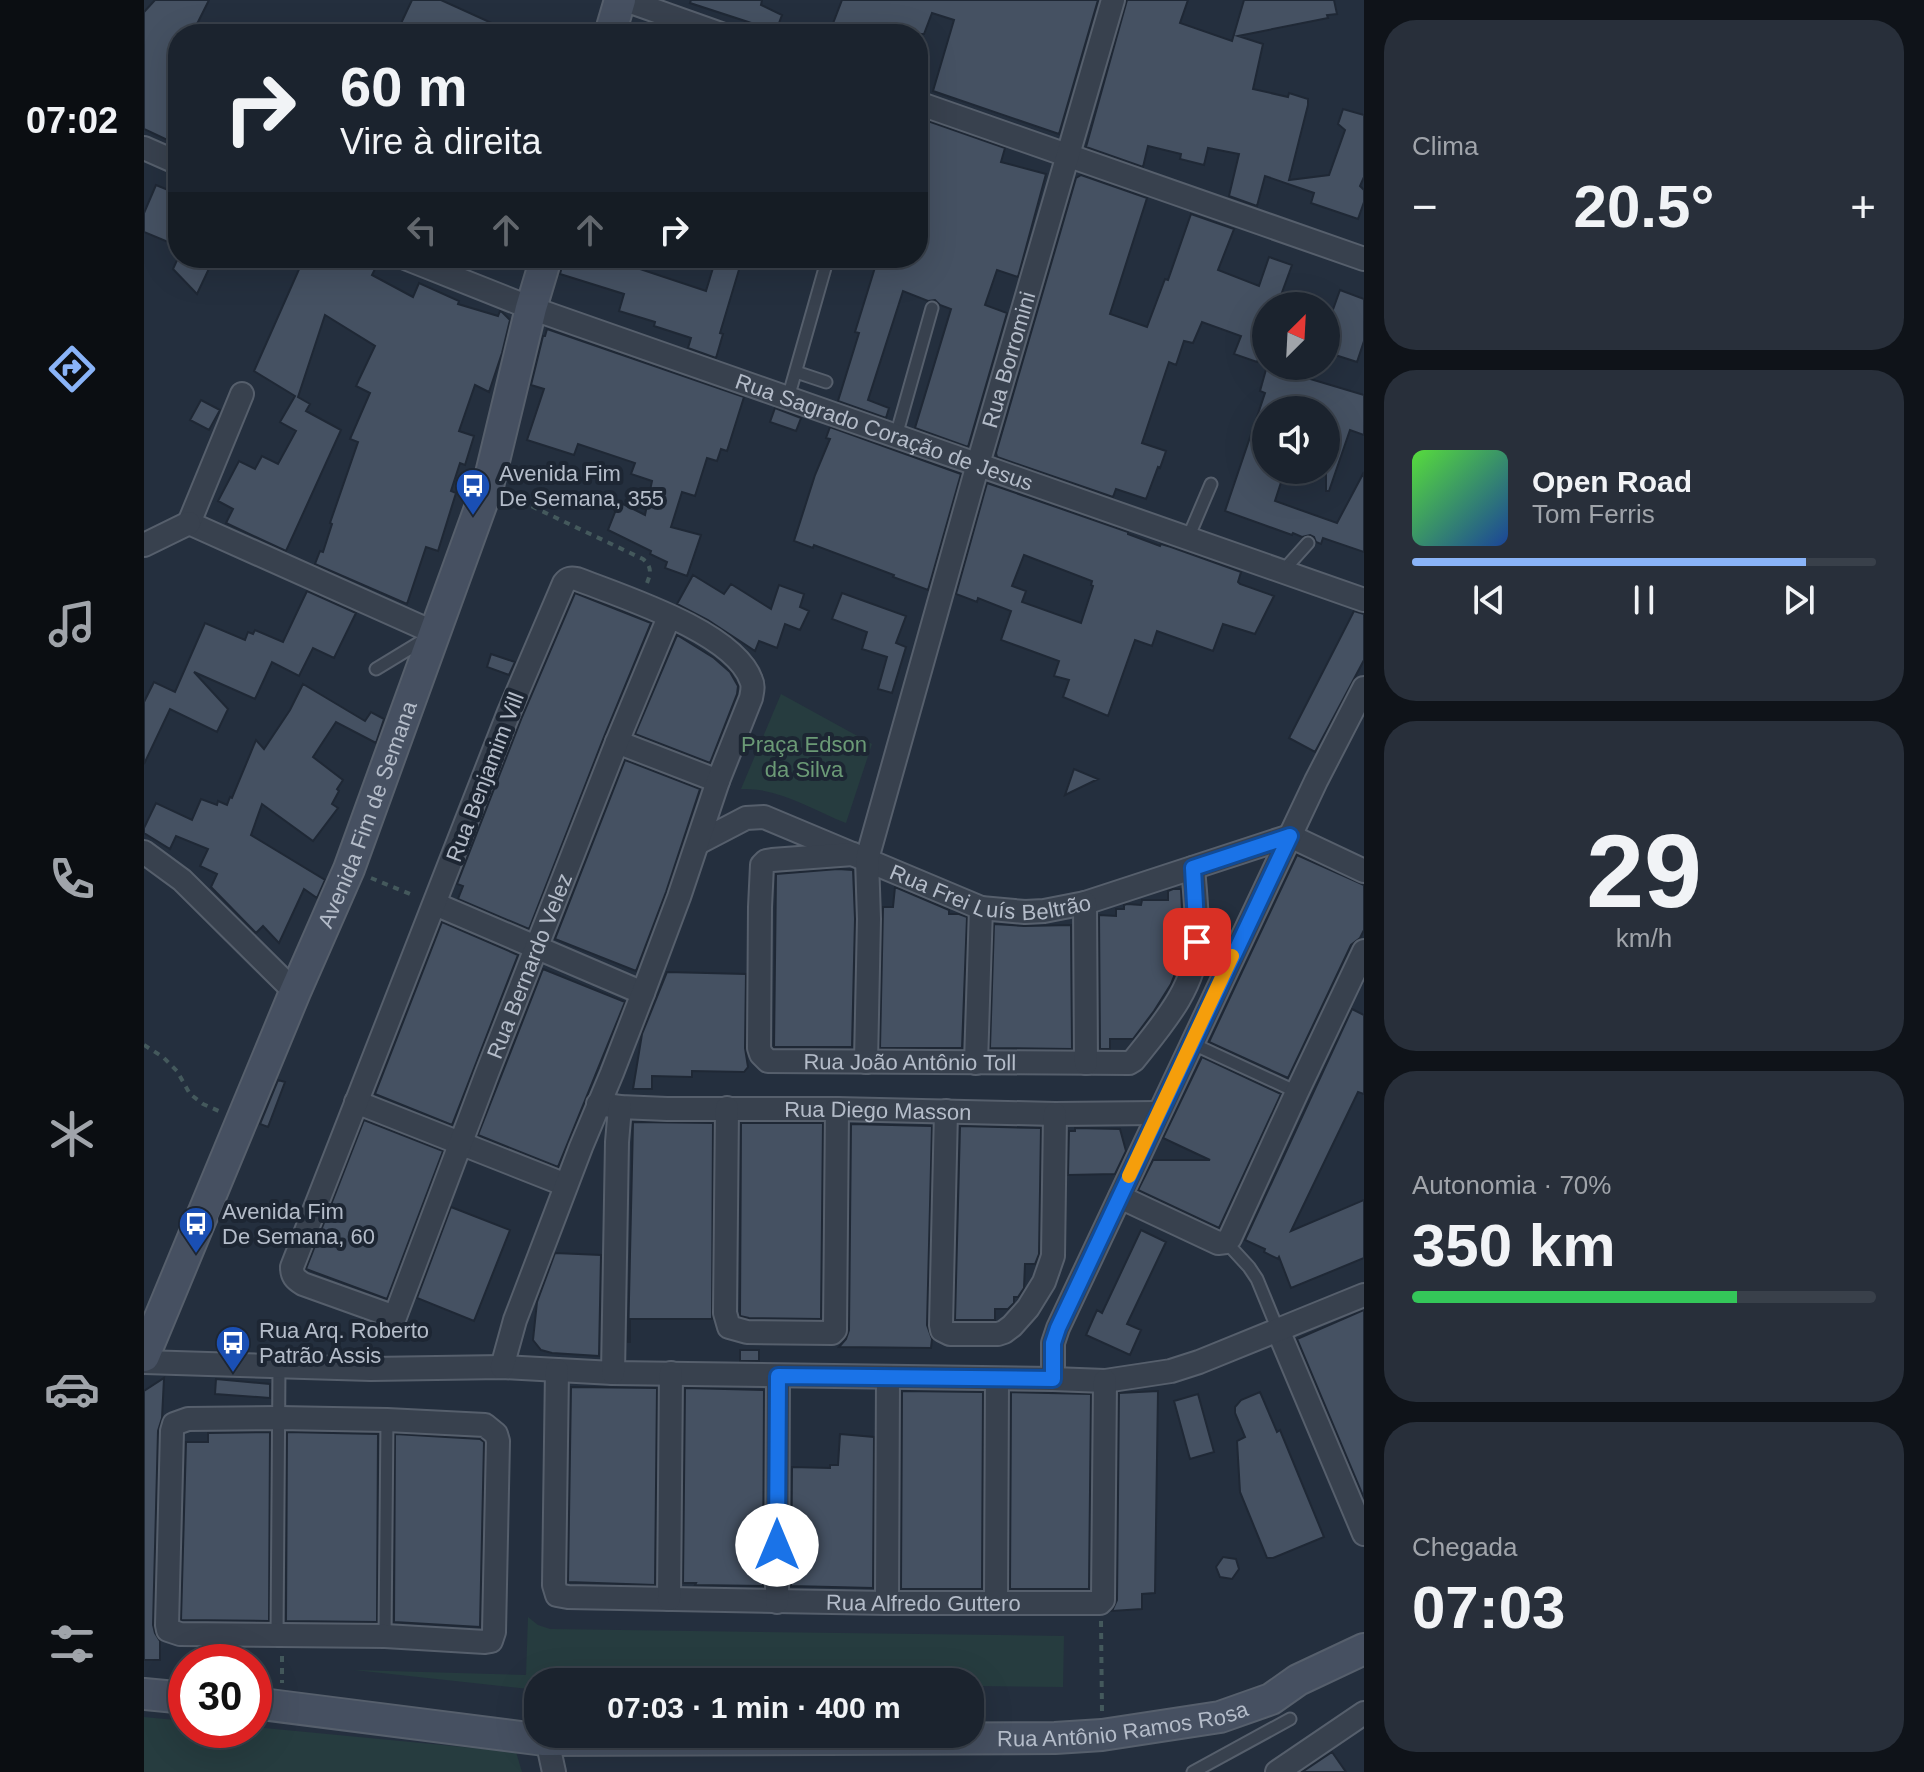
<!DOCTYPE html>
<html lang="pt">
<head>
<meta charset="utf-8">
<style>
  :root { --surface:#1b232e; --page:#282f3a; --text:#f1f3f6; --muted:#a0a4aa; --line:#39404a; --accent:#8ab4f8 }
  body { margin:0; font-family:Arial,sans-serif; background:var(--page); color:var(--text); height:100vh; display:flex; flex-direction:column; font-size:30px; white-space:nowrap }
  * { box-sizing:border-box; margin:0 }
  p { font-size:26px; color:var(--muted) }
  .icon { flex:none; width:44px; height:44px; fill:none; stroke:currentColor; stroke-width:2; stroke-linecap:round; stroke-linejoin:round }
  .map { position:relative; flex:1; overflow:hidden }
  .drawer { display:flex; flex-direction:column; gap:20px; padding:20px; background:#0f1319; width:560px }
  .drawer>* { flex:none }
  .hud { position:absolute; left:24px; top:24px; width:760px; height:244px; border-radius:32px; box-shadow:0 8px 32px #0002,0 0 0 2px var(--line); background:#1b232e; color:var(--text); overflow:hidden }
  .needle { width:52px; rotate:24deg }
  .buttons { position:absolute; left:1108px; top:292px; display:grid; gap:16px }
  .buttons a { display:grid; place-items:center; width:88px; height:88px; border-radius:50%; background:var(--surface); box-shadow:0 8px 32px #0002,0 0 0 2px var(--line); font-size:40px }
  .speed { position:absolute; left:24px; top:1644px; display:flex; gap:16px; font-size:40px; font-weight:700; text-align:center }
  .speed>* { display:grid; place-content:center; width:104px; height:104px; border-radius:50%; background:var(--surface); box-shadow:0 8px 32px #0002,0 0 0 2px var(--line); line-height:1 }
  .speed .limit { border:12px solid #d22; background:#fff; color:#111 }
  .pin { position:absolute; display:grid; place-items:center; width:68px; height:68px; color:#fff; margin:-34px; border-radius:16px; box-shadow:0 4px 12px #0006 }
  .me { position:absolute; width:88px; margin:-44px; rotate:0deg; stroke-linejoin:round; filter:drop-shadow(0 0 6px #0008) }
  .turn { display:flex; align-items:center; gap:28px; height:168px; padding:0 40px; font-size:36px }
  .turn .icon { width:104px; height:104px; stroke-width:2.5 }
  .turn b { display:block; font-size:56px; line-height:68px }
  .lanes { display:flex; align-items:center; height:76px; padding:0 40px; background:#0003; justify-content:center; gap:40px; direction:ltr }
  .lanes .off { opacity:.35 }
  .big { font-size:60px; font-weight:700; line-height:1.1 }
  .drawer .tile { flex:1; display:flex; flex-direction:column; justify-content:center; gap:12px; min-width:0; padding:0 28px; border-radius:32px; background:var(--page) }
  .drawer .dial { align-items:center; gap:0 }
  .dial b { font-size:104px; line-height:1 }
  .song { display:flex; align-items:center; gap:24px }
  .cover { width:96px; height:96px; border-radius:12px; background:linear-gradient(135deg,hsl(110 70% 55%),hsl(220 70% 35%)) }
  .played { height:8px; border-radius:4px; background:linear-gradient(90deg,var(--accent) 85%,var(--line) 85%) }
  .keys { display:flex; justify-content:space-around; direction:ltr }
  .heat { display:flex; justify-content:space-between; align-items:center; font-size:44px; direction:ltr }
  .charge { height:12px; border-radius:6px; background:linear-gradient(90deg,#34c759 70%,var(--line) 0) }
  .trip { position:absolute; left:380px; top:1668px; width:460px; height:80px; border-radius:32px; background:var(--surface); box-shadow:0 8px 32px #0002,0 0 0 2px var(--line); font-weight:700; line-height:80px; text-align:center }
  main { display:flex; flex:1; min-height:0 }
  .menu { display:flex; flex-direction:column; width:144px; justify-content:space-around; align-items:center; background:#0b0e12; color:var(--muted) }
  .menu .icon { width:56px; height:56px }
  .menu .active { color:var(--accent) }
  .menu b { font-size:36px; color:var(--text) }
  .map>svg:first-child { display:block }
  .green { fill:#263c3f }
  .building { fill:#455162; stroke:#1f2835; stroke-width:2; fill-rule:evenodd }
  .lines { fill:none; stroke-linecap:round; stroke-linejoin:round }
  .lane-casing { stroke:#565f6c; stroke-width:15 }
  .street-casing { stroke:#565f6c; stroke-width:26 }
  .secondary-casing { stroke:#565f6c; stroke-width:34 }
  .path { stroke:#44595c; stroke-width:4; stroke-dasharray:6 6; stroke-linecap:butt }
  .lane { stroke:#38414e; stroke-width:11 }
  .street { stroke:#38414e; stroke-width:22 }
  .secondary { stroke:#465061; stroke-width:30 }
  .route-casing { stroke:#114b97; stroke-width:20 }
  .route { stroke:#1a73e8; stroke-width:14 }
  .slow { stroke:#f59e0b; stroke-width:14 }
  .labels { text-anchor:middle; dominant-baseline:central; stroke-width:8; stroke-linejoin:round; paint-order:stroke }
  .street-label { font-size:22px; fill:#b4bcc9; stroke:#1d2633 }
  .poi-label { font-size:22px; fill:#b4bcc9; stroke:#1d2633; text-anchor:start }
  .park-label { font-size:22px; fill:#6b9a76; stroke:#1d2633 }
</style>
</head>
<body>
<main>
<nav class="menu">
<b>07:02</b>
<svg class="icon active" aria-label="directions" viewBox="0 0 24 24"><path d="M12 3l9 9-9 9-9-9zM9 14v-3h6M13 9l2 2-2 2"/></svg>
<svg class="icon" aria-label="music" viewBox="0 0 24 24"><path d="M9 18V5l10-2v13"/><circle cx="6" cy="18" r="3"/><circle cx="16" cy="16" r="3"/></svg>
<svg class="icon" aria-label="phone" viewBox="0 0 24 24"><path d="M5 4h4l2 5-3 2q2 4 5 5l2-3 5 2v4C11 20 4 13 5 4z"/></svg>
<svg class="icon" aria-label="climate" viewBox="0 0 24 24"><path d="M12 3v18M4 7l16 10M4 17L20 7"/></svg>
<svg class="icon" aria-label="car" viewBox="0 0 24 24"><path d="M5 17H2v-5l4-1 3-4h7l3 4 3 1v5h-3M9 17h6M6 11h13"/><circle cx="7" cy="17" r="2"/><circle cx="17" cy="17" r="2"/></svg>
<svg class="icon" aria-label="filters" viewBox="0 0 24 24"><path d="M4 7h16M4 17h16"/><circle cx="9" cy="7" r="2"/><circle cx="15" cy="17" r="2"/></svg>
</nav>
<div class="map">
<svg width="1220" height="1772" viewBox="0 0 1220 1772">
  <rect width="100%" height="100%" fill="#242f3e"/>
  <path class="green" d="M637,694L728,744L702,823C669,810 633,787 597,789Z
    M384,1617L394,1625L406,1629L920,1636L919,1687L826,1686V1682H394V1690L210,1670L382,1675Z
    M0,1717L42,1721V1730H110V1727L372,1752L378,1772H0Z"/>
  <path class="building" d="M11,0H65L48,34H34V145L0,129V12Z
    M268,0H297L372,34H252Z
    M547,0H618L617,5L638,15L632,31L546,3Z
    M698,0H954L915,134L789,91L810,20L788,13L780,34H685Z
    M983,0H1044L1036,23L1088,41L1100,0H1190L1193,14L1183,15L1184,18L1094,36L1119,44L1109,89L1144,97L1145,93L1164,99V105L1145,180L1185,175L1201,130L1194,124L1199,109L1220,115V177L1216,186L1220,190V202L1214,219L1167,203L1170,193L1121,176L1113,206L1085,196L1095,154L1064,148L1060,165L1036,159L1037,154L1004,146L999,167L942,147Z
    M781,120L861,148L857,162L902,174L874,277L853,270L841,305L863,313L824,447L771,428L807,309L796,305L791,300L784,301L759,291L724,400L745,408L742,418L694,401L715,333L711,332L733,261L740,263L741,258H774V144Z
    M937,175L1003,198L966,314L1003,327L1021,279L1024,280L1047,214L1090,229L1074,270L1115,286L1125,257L1148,265L1133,306H1122V337L1113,362L1090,354L1097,336L1058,322L1049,343L1040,341L1032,365L1025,362L998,443L1022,451L1016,468L1014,467L1002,499L972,489L969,497L853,457L852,453L932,178Z
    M12,185L34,194V220L24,242L0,232V213Z
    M34,258H70L53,294L29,269Z
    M160,258H208L231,269L228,275L269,297L275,283L315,301L314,304L354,316L356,311L358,312L366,320L358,353L345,392L331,385L315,431L330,436L321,465L316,463L307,491L312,493L294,551L282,547L263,604L171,564L176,551L179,552L188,524L186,523L214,442L206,439L226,393L212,386L231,346L181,315L154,397L166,404L162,411L197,430L142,551L82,523L89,509L74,501L95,461L111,469L118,456L134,464L152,431L136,422L151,396L110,371Z
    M420,258H463L562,291L572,258H579L597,263L576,333L579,334L572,358L544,348L547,338L510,326L511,322L475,311L480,294L416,274Z
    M1196,290L1220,299V341L1213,362L1188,354L1193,340L1182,336V329Z
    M403,329L600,397L583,451L577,449L573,461L563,458L551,496L538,492L527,527L557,535L543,576L521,568L523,562L506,554L507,551L464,530L475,502L501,515L508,481L487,474L491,463L434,444L430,455L383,440L400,389L387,385L399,336H401Z
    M1123,366L1220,395V435L1206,430L1185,491H1182V410H1122V470H1141L1131,501L1193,523L1220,472V552L1179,538L1177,544L1172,542L1170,537L1166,535L1158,537L1149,533L1148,535L1081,511L1121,393L1116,391Z
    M57,400L76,410L65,430L46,420Z
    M631,408L657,418L652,431L626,422Z
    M686,427L817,474L784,590L749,577L750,575L670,545L669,548L650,541L671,475L686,439L682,438Z
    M843,483L984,532V534L1016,546L1017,544L1027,547L1097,572L1094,582L1096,584L1130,596L1111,634L1079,624L1069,651L1013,631L1008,646L991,640L964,716L919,697L925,680L910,676L915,661L857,640L867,611L834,598L833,602L812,594ZM880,555L948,581L947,585L949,586L937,623L878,602L882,591L868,586Z
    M549,575L580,594L587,584L627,609L635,585L660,594L656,607L665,611L656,630L641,624L633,648L615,641L611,651L564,620L533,604Z
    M163,591L212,613L190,658L169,648L155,676L128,662L111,699L50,672L84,709L73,732L26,709L0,764V702L10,682L31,692L61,623L101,640L104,632L109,634L111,630L139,642Z
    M431,593L507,623L460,737L385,929L314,899L319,886L313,884L378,717Z
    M698,593L762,616L752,643L762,647L748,693L734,689L743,657L718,649L723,632L688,619Z
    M1210,611L1220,614V660L1171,752L1145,738Z
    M533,635L570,658L586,672L594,686L593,694L566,763L491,734Z
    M347,654L371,662L365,675L343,667Z
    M159,684L221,721L227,712L240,719L232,743L192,722L169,757L199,780L193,789L195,791L188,804L194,808L169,841L118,804L107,835L181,880L173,898L160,889L135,943L119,926L112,933L67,887L73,874L56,866L64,849L32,836L26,849L0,833V828L12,803L48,820L57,799L73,805L74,801L83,805L86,797L88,798L112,740L120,749L146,710Z
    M481,760L556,789L522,892L492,971L411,939Z
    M930,769L954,779L921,795Z
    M1153,855L1220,885V930L1216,938L1207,945L1144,1078L1065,1042Z
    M694,869L709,870L711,919L708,1047H630L632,874Z
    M751,887L805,910V914H815L823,917L818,1048H736L739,907H749Z
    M1029,889H1037L1039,933L1038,948H1035L1034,966L1027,984L1010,1011L989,1039H966V1049H956L955,915L972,916V909H980V905L983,904L997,905L998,900H1024V891Z
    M298,922L374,955L308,1125L231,1094Z
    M850,924L880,926L927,925L928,1049L846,1048Z
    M399,969L481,1002L414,1167L334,1135Z
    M523,972L602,974L601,1048L604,1067L600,1072L548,1071V1077L508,1076V1089H489L498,1034Z
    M1208,1009L1220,1015V1094L1214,1092L1147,1231L1220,1200V1258L1147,1288L1135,1257L1134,1259L1120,1252L1121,1249L1101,1240Z
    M1058,1057L1137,1094L1075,1228L994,1190L1009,1160H1066L1019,1138Z
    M134,1080L141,1082L124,1127L116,1124Z
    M220,1120L299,1151L243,1299L162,1269Z
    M489,1122L569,1123L568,1319H486V1342H484Z
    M597,1123H679L677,1319L605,1318L596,1316Z
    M707,1124L788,1126L783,1325L788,1339L787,1348L695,1347L702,1339L705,1330Z
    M816,1126L897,1128L895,1254L891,1264H881L880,1288L874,1297H870V1303L864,1309H851V1320H811Z
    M931,1128L976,1129L982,1151L971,1174L924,1175L925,1131H931Z
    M307,1207L366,1230L330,1321L273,1298Z
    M997,1230L1022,1242L983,1324L997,1330L986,1355L942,1335L953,1310L958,1313Z
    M411,1253L457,1255L455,1356L408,1353L397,1350L389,1340L393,1302Z
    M1220,1310V1498L1153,1339Z
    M596,1350H615V1361H596Z
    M20,1378L18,1418L14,1431L9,1625L11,1633L16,1641V1660H0V1391Z
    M72,1379L126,1384V1398L71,1394Z
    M427,1387L513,1388L511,1585L424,1582Z
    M541,1388L620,1390L619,1586L551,1585L552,1583H539Z
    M758,1391L839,1392L838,1589H757Z
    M1014,1391L1011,1593L998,1594V1609L968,1611L973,1600L975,1393Z
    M867,1392L947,1394L945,1589H866Z
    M1116,1392L1133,1432L1136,1430L1180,1537L1129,1558H1123L1096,1492L1093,1441L1101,1437L1091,1413V1407L1097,1400Z
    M1054,1394L1070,1452L1046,1459L1030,1401Z
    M126,1432L125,1621L37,1620L42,1442H64V1433Z
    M143,1432L234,1434L233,1622L142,1621Z
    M251,1434L336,1439L340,1442L336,1627L250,1622Z
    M696,1434L730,1437L729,1588L647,1586L648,1467L686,1468V1465H694Z
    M1079,1557L1092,1559L1095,1569L1088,1579L1076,1577L1072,1567Z
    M1188,1752L1202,1772H1158Z"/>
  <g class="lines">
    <defs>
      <path id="lane" d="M652,372L682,382
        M644,398L681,268
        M752,436L788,308
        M1044,538L1067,484
        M1138,572L1164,543
        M232,669L283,638
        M1047,1043L1153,1092
        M1082,1242L1105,1267L1113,1279L1134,1330
        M133,1635L135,1366
        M241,1636L243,1420
        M1049,1772L1146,1719"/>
      <g id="street">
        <path d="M481,0L577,34"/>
        <path d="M774,103L1220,259"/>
        <path d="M0,148L34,163"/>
        <path id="s1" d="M261,258L387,308L1220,600"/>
        <path d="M45,523L291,633"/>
        <path d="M45,523L98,394"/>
        <path d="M0,545L45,523"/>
        <path d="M473,742L574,781"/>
        <path d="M1146,836L1220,871"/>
        <path id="s2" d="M554,843L602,818L620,817L837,908L881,912L900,911L941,903L1146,836"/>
        <path d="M0,852L38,880L151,992"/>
        <path id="s3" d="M709,854L628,860L622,861L618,865L616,907L615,1048L617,1054L624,1061L985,1063L990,1060C1017,1026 1052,987 1053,942C1054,918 1051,892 1049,868"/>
        <path d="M941,903L942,1063"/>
        <path d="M291,904L499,993"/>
        <path id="s4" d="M722,1062L725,919L723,859L834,464L969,0"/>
        <path d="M832,1063L837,908"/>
        <path d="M212,1102L422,1185"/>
        <path id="s5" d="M454,1104L476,1107L523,1109H693L911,1114L1014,1113"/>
        <path d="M583,1108L581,1313L585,1327L603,1332L688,1333L691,1330L693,1109"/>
        <path d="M802,1111L797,1325L798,1330L806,1334H854L860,1332L868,1326L884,1308L900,1282L909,1256L911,1114"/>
        <path d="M976,1197L1074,1243L1082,1242L1086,1238L1153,1092L1220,951"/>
        <path d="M1134,1330L1220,1534"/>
        <path d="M0,1362L227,1369L358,1367L469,1373L909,1379L961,1381L1027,1371L1055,1362L1220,1295"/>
        <path id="s6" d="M358,1367L371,1320L437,1147L468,1073L499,993L535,897L574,781L607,698C608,692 610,686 607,680C590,632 479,597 433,579C427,578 424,578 420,583L365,712L148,1267C148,1276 151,1279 159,1284L251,1317L343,1073L473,742L525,617"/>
        <path id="s7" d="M413,1370L410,1585L413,1595L424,1597L743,1603H956L959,1600L961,1381"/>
        <path d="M469,1373L473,1142L476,1107"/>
        <path d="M909,1379V1343L914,1328L1172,781L1220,688"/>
        <path d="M135,1418L243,1420L341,1425L352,1434L354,1441L350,1632L347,1641L341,1642L241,1636L36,1634L24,1630L23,1625L28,1431L30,1424L44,1419Z"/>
        <path d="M525,1599L527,1373"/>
        <path d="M633,1602L634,1376"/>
        <path d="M743,1603L744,1377"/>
        <path d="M852,1603L853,1379"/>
        <path d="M400,1740L405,1749L410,1772"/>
        <path d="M1133,1772L1220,1713"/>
      </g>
      <g id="secondary">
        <path d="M466,34L476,0"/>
        <path id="s8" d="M0,1356L151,992L205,869L344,486L387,308L402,258"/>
        <path d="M0,1694L42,1698"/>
        <path id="s9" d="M110,1703L400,1740L911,1738L958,1735L1076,1717L1127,1699L1154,1680L1220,1649"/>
      </g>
    </defs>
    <use href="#lane" class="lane-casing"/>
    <use href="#street" class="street-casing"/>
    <use href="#secondary" class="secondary-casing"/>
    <path class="path" d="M366,496L499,559C508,567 507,573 503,583
      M227,878L271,896
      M0,1045L19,1057L33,1071L46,1094L59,1104L77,1112
      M957,1621L958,1712
      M138,1656V1683"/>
    <use href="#lane" class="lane"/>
    <use href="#street" class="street"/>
    <use href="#secondary" class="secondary"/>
  </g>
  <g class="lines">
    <defs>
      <path id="route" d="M633,1545L634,1376L909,1379V1343L914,1328L1146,836L1049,868L1053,942"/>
    </defs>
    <use href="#route" class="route-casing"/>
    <use href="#route" class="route"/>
    <path class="slow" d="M985,1176L1088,956"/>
  </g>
  <defs>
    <symbol id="bus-pin" viewBox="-11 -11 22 30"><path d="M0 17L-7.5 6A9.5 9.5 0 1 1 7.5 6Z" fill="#1a4fb4" stroke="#1d2633"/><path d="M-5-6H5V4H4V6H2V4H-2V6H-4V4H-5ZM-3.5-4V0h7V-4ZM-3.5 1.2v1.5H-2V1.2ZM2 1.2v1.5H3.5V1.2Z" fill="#fff"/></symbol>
  </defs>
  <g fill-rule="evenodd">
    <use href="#bus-pin" x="309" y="466" width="40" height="54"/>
    <use href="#bus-pin" x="32" y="1204" width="40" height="54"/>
    <use href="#bus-pin" x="69" y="1323" width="40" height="54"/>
  </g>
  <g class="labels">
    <g class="street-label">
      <text stroke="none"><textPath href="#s4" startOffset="722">Rua Borromini</textPath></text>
      <text stroke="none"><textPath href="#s1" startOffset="510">Rua Sagrado Coração de Jesus</textPath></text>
      <text transform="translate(341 777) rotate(-69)">Rua Benjamim Vill</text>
      <text stroke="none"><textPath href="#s8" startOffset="586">Avenida Fim de Semana</textPath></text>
      <text stroke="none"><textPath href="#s2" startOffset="314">Rua Frei Luís Beltrão</textPath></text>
      <text stroke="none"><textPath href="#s6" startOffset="2184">Rua Bernardo Velez</textPath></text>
      <text stroke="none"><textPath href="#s3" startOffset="434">Rua João Antônio Toll</textPath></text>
      <text stroke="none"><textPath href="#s5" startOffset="280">Rua Diego Masson</textPath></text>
      <text stroke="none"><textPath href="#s7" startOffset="592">Rua Alfredo Guttero</textPath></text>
      <text stroke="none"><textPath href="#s9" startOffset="872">Rua Antônio Ramos Rosa</textPath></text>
    </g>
    <g class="poi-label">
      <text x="355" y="473">Avenida Fim<tspan x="355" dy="25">De Semana, 355</tspan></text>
      <text x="78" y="1211">Avenida Fim<tspan x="78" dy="25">De Semana, 60</tspan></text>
      <text x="115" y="1330">Rua Arq. Roberto<tspan x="115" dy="25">Patrão Assis</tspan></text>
    </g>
    <g class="park-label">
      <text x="660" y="744">Praça Edson<tspan x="660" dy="25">da Silva</tspan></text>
    </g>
  </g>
</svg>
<div class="buttons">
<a><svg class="needle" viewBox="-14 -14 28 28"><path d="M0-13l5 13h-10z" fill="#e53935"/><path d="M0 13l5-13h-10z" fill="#a0a4aa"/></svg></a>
<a><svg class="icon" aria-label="sound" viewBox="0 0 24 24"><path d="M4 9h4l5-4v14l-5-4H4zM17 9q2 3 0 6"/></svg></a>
</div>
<div class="speed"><div class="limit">30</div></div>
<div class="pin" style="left:1053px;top:942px;background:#d93025"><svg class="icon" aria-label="arrive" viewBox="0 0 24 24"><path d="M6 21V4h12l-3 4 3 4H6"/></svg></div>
<svg class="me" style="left:633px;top:1545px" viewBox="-20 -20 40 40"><circle r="19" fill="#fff"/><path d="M0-13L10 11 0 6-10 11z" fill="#1a73e8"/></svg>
<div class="trip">07:03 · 1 min · 400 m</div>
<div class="hud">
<div class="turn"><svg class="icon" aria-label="right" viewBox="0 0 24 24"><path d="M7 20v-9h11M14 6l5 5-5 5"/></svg><div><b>60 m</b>Vire à direita</div></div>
<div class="lanes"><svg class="icon off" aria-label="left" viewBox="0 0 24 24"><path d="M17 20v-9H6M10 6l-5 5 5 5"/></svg><svg class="icon off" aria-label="ahead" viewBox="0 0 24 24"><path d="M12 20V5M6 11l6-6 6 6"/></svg><svg class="icon off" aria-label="ahead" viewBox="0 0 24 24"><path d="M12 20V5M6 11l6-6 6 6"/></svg><svg class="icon" aria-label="right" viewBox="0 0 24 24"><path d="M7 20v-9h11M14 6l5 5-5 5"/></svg></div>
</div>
</div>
<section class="drawer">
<div class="tile"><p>Clima</p>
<div class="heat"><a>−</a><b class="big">20.5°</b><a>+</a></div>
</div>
<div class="tile">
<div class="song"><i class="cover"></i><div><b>Open Road</b><p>Tom Ferris</p></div></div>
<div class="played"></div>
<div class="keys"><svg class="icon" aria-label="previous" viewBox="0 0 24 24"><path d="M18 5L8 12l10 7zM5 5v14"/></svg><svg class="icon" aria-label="pause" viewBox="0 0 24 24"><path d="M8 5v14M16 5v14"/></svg><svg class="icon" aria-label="next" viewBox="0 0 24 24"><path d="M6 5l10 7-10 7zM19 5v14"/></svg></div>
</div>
<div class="tile dial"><b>29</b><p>km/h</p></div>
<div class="tile"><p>Autonomia · 70%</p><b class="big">350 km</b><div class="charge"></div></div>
<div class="tile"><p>Chegada</p><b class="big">07:03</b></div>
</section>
</main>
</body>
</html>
